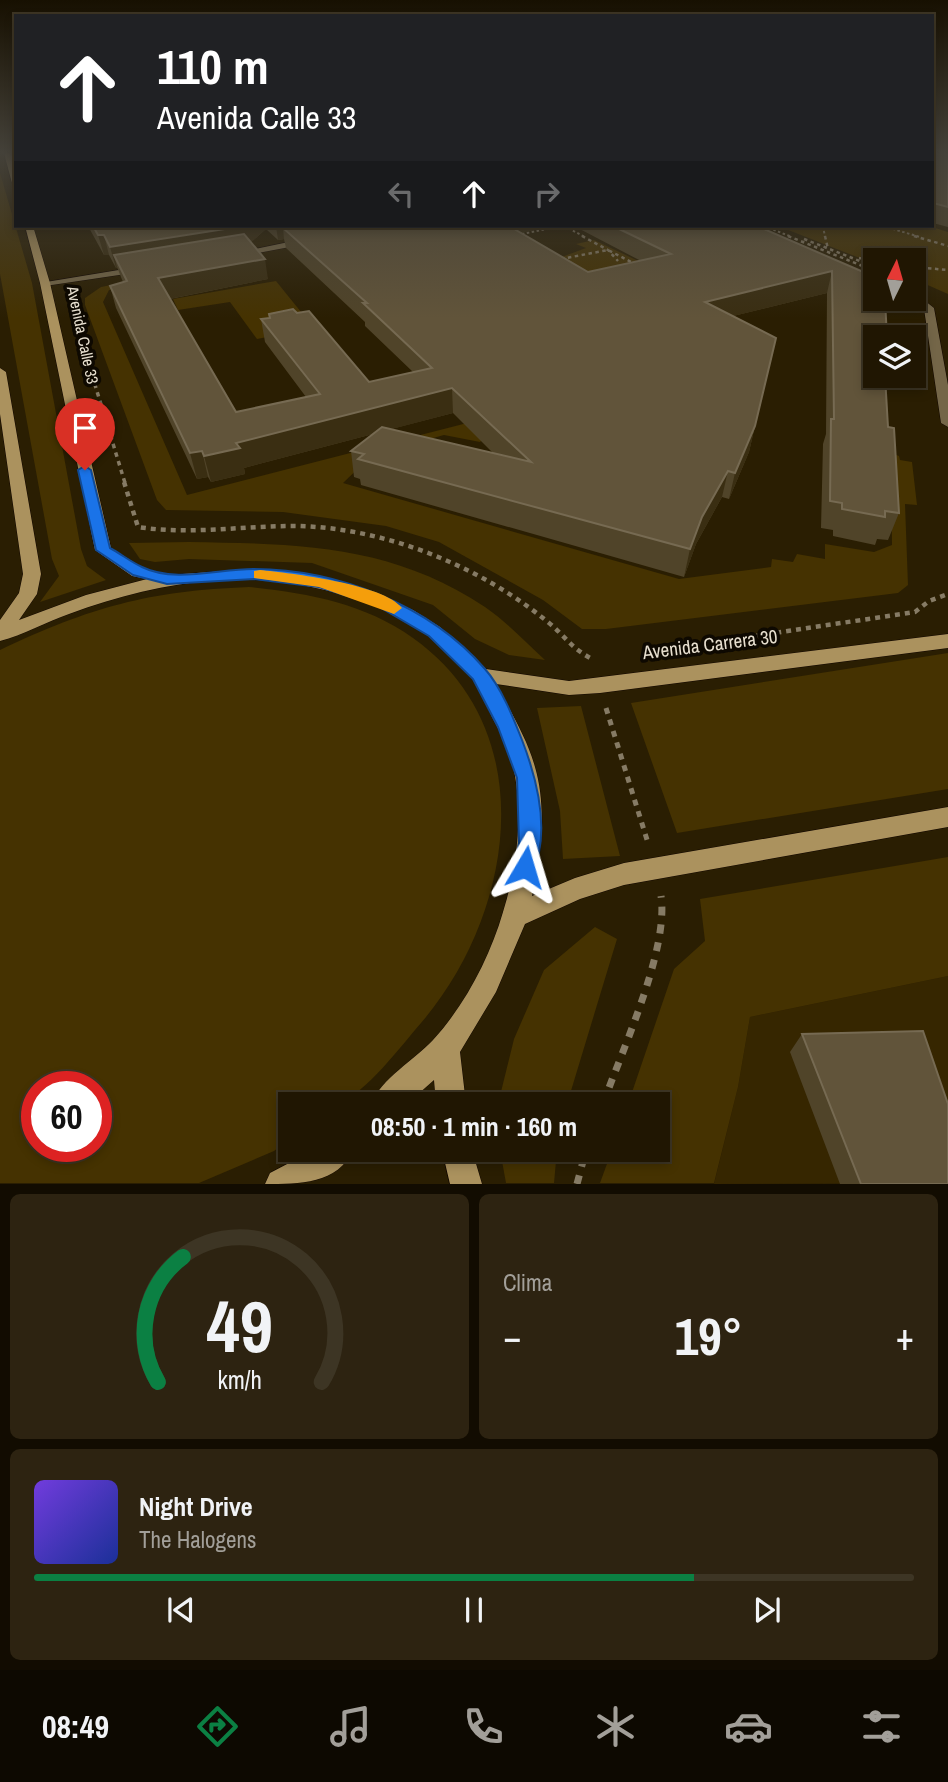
<!DOCTYPE html>
<html lang="es">
<head>
<meta charset="utf-8">
<style>
  :root { --surface:#201602; --page:#2d2311; --text:#f1f3f6; --muted:#a29f99; --line:#3d3524; --accent:#0b8043 }
  body { margin:0; font-family:"Archivo Narrow",sans-serif; background:var(--page); color:var(--text); height:100vh; display:flex; flex-direction:column; font-size:26px; white-space:nowrap }
  * { box-sizing:border-box; margin:0 }
  p { font-size:23px; color:var(--muted) }
  .icon { flex:none; width:38px; height:38px; fill:none; stroke:currentColor; stroke-width:2; stroke-linecap:round; stroke-linejoin:round }
  .map { position:relative; height:1184px; overflow:hidden }
  .panel { display:flex; flex-direction:column; gap:10px; padding:10px; background:#120c01; flex:1 }
  .panel>* { flex:none }
  .hud { position:absolute; left:14px; top:14px; width:920px; height:214px; border-radius:0px; box-shadow:0 4px 10px #0003,0 0 0 2px var(--line); background:#202124; color:#fff; overflow:hidden }
  .needle { width:46px; rotate:5deg }
  .tools { position:absolute; left:863px; top:248px; display:grid; gap:14px }
  .tools a { display:grid; place-items:center; width:63px; height:63px; border-radius:0px; background:var(--surface); box-shadow:0 4px 10px #0003,0 0 0 2px var(--line); font-size:35px }
  .speed { position:absolute; left:21px; top:1071px; display:flex; gap:14px; font-size:35px; font-weight:700; text-align:center }
  .speed>* { display:grid; place-content:center; width:91px; height:91px; border-radius:50%; background:var(--surface); box-shadow:0 4px 10px #0003,0 0 0 2px var(--line); line-height:1 }
  .speed .limit { border:10px solid #d22; background:#fff; color:#111 }
  .pin { position:absolute; display:grid; place-items:center; width:60px; height:60px; color:#fff; margin:-72px -30px; border-radius:50% 50% 50% 0; rotate:-45deg; box-shadow:0 0 7px #0007 }
  .pin .icon { rotate:45deg }
  .me { position:absolute; width:77px; margin:-38px; rotate:7deg; stroke-linejoin:round; filter:drop-shadow(0 0 5px #0008) }
  .turn { display:flex; align-items:center; gap:24px; height:147px; padding:0 28px; font-size:32px }
  .turn .icon { width:91px; height:91px; stroke-width:2.5 }
  .turn b { display:block; font-size:49px; line-height:60px }
  .lanes { display:flex; align-items:center; height:66px; padding:0 28px; background:#0003; justify-content:center; gap:35px; direction:ltr }
  .lanes .off { opacity:.35 }
  .big { font-size:52px; font-weight:700; line-height:1.1 }
  .panel .tile { flex:1; display:flex; flex-direction:column; justify-content:center; gap:10px; min-width:0; padding:0 24px; border-radius:10px; background:var(--page) }
  .panel .dial { align-items:center; gap:0 }
  .dial svg { height:182px; overflow:visible; fill:none; stroke:var(--line); stroke-width:7; stroke-linecap:round; text-anchor:middle }
  .dial text { fill:var(--text); stroke:none }
  .song { display:flex; align-items:center; gap:21px }
  .cover { width:84px; height:84px; border-radius:10px; background:linear-gradient(135deg,hsl(260 70% 55%),hsl(230 70% 35%)) }
  .played { height:7px; border-radius:4px; background:linear-gradient(90deg,var(--accent) 75%,var(--line) 75%) }
  .keys { display:flex; justify-content:space-around; direction:ltr }
  .heat { display:flex; justify-content:space-between; align-items:center; font-size:38px; direction:ltr }
  .panel .tiles { flex:1; display:grid; gap:10px; grid-template-columns:1fr 1fr }
  .tile:last-child { grid-column:span 2 }
  .trip { position:absolute; left:278px; top:1092px; width:392px; height:70px; border-radius:0px; background:var(--surface); box-shadow:0 4px 10px #0003,0 0 0 2px var(--line); font-weight:700; line-height:70px; text-align:center }
  .menu { display:flex; height:112px; justify-content:space-around; align-items:center; background:#0d0901; color:var(--muted) }
  .menu .icon { width:49px; height:49px }
  .menu .selected { color:var(--accent) }
  .menu b { font-size:32px; color:var(--text) }
  .map>svg:first-child { display:block }
  .built { fill:#362600 }
  .green { fill:#453201; fill-rule:evenodd }
  .lines { fill:none; stroke-linecap:round; stroke-linejoin:round }
  .minor-casing { stroke:#120700; stroke-width:1 }
  .major-casing { stroke:#120700; stroke-width:1 }
  .path-far5 { stroke:#867b65; stroke-width:2; stroke-dasharray:2.5 2.5; stroke-linecap:butt }
  .path-far4 { stroke:#867b65; stroke-width:2.5; stroke-dasharray:3.5 3.5; stroke-linecap:butt }
  .path-far3 { stroke:#867b65; stroke-width:3.5; stroke-dasharray:4.5 4.5; stroke-linecap:butt }
  .path-far2 { stroke:#867b65; stroke-width:4.5; stroke-dasharray:5 5; stroke-linecap:butt }
  .path-far1 { stroke:#867b65; stroke-width:5; stroke-dasharray:6 6; stroke-linecap:butt }
  .path { stroke:#867b65; stroke-width:7; stroke-dasharray:9 9; stroke-linecap:butt }
  .minor { fill:#746648; fill-rule:evenodd }
  .major { fill:#ab925e; fill-rule:evenodd }
  .wall { fill:#504429; fill-rule:evenodd }
  .shaded-wall { fill:#3a2e12 }
  .building { fill:#61543a; stroke:#766a52; stroke-width:2 }
  .route { fill:#1a73e8; stroke:#114b97; stroke-width:2 }
  .slow { fill:#f59e0b }
  .labels { text-anchor:middle; dominant-baseline:central; stroke-width:7; stroke-linejoin:round; paint-order:stroke }
  .far-street-label { font-size:16px; fill:#e7dfcf; stroke:#0e0901 }
  .street-label { font-size:19px; fill:#e7dfcf; stroke:#0e0901 }
</style>
</head>
<body>
<div class="map">
<svg width="948" height="1184" viewBox="0 0 948 1184">
  <rect width="100%" height="100%" fill="#2a1e02"/>
  <path class="built" d="M948,976V1183L714,1184L738,1087L750,1017Z"/>
  <path class="green" d="M0,173L32,283L81,549L87,566L106,580L40,602L59,576L52,559L0,274Z
    M715,226H725L875,289V295L819,274L805,273L489,350L564,405L705,368L675,449L519,417L501,420L480,442L444,435L372,455L343,483L679,579L771,567L772,559L793,562L797,554L825,559V544L874,552L892,545L891,453L899,456L900,460L912,462L917,505L905,504L908,585L898,593L606,629H582L543,600L439,542L386,526L283,512L166,510L157,500L85,305V298L101,287L152,277L154,281L109,290L103,302L187,495L533,406L469,349L806,266Z
    M778,226H929L948,232V294L914,279V261H875V264Z
    M594,240L651,267L576,285L559,258L586,248L576,244Z
    M276,281L314,328L257,339L230,302L178,310L173,299Z
    M189,542C298,544 390,544 485,607C507,622 526,643 545,660L509,655L475,639L433,605L312,563L189,559L155,562L140,559L129,543Z
    M249,587C307,593 364,603 413,638C544,731 514,915 421,1023C401,1046 367,1092 338,1104C326,1108 304,1104 290,1104V1139L274,1151L199,1183H0V650C91,607 148,591 249,587ZM37,1087H96V1146H37Z
    M948,653V789L677,833L631,703Z
    M581,706L620,856L563,859L560,811L537,708Z
    M948,857V976L750,1017L738,1087L714,1183H600L612,1150H658V1104H628L674,969L705,941L700,899Z
    M595,927L617,939L567,1104H498L514,1039L544,970Z
    M500,1150H557L554,1183H506Z"/>
  <g class="lines">
    <defs>
      <path id="minor" d="M308,238L311,239V243L236,257L231,254Z
        M143,266L146,267V271L45,286L40,283Z
        M914,292L934,308L948,385V427L941,423L924,309L913,299Z"/>
      <path id="major" d="M4,153H11L16,170V185L12,183Z
        M25,226H33L50,283L111,548L143,568L168,575L254,569L317,576L354,585L413,610L440,627L486,669L569,681L948,634V648L600,693L569,695L496,684C510,711 527,738 535,767C547,808 541,856 532,896L575,878L624,863L948,807V827L624,885L580,899L525,924L496,992L460,1052L466,1104H436L434,1080L407,1104H371C381,1079 414,1060 433,1040C465,1005 490,957 503,912C516,870 523,820 515,776C512,755 502,736 492,717C487,706 482,694 476,684C427,606 303,574 217,580C166,584 117,596 69,614C46,622 23,635 0,641V620L19,593L23,574L0,414V368L6,372L41,574L37,594L19,620L86,595L147,579L132,576L95,550L40,283Z
        M314,1150H353C338,1184 299,1184 265,1184L270,1173Z
        M442,1150H472L482,1184H450Z"/>
    </defs>
    <use href="#minor" class="minor-casing"/>
    <use href="#major" class="major-casing"/>
    <path class="path-far5" d="M564,226L585,237
      M764,226L792,237
      M823,226L825,237
      M883,226L920,237
      M517,235L562,226"/>
    <path class="path-far4" d="M582,236L608,250L618,261
      M788,236L875,271
      M825,236L828,249
      M914,236L948,246
      M804,239L875,267
      M859,258L875,261
      M561,259L608,250L635,264
      M914,267L948,270"/>
    <path class="path-far3" d="M92,375L125,483"/>
    <path class="path-far2" d="M124,482L138,527C189,535 241,526 292,526C343,526 396,539 443,559C481,575 516,596 548,622C565,636 571,648 592,659
      M707,643L915,612L929,601L948,594"/>
    <path class="path-far1" d="M606,708L648,843"/>
    <path class="path" d="M603,1104C622,1050 669,950 661,896
      M577,1184L586,1150"/>
    <use href="#minor" class="minor"/>
    <use href="#major" class="major"/>
  </g>
  <path class="wall" d="M933,153H948V227L933,223Z
    M88,226H540V229L520,233L588,272L641,261L574,226H757L875,277V376H888L886,383L888,427L899,513L888,540L877,539L875,545L833,536V530L821,528L823,444L826,434L827,293L733,316L755,426L749,452L729,499L722,497L696,544L684,577L361,485L360,479L354,477L351,451L373,434L244,468L245,474L211,482L208,477L197,479L116,308L110,286L123,282L117,267L116,268L109,255H104ZM266,229L278,240L284,239L286,248L365,322V326L413,372L369,382L261,319L265,342L306,397L236,412L170,299L268,279L251,242ZM453,413L494,454L391,429Z
    M802,1034L948,1184H840L790,1052Z"/>
  <path class="shaded-wall" d="M244,226H266V229L248,245L114,255L117,267L116,268L110,247Z
    M276,226H365L283,228L284,239L278,240Z
    M496,226H540V229L496,238Z
    M98,235H104L109,255H104Z
    M265,259L268,279L164,300L158,278Z
    M832,271L827,293L701,324L705,302Z
    M452,388L453,413L244,468L245,474L211,482L204,456L236,443Z
    M755,426L749,452L729,499L735,473Z
    M202,451L208,477L197,479L190,453Z
    M728,471L722,497L696,544L684,577L690,549L702,517Z"/>
  <path class="building" d="M933,153H948V207L933,203Z
    M93,226H244L110,247L104,235H98Z
    M296,226H509L588,272L671,254L613,226H757L875,277V299H885L887,338H875V376H885L888,427L894,428L899,513L885,511V517L842,509V503L830,501L831,419H834L832,271L705,302L776,338L755,426L735,473L728,471L702,517L690,549L358,459L364,454L351,451L382,427L531,462L452,388L236,443L240,448L204,456L202,451L190,453L110,286L127,281L114,255L244,234L265,259L158,278L236,412L320,394L261,319L270,318L269,314L293,309L297,313L309,311L369,382L432,368L363,303H367L283,228Z
    M923,1031L948,1104V1184H861L802,1034Z"/>
  <linearGradient id="sky" x2="0" y2="1"><stop stop-color="#171001"/><stop offset="0.48" stop-color="#444139"/><stop offset="1" stop-color="#444139" stop-opacity="0"/></linearGradient>
  <rect width="948" height="318" fill="url(#sky)"/>
  <path class="route" d="M85,466L91,470L110,548C121,554 131,562 142,567C174,583 218,569 253,569C337,569 430,605 485,669C501,687 513,717 522,740C537,779 551,833 532,874L525,877L517,874L514,867L519,843L517,778L498,727L473,679L429,636L376,605L319,587L254,579L167,584L133,575L96,550L78,470Z"/>
  <path class="slow" d="M260,570C290,573 384,584 402,608L394,614L319,587L254,578V571Z"/>
  <g class="labels">
    <g class="far-street-label">
      <text transform="translate(83 335) rotate(78)">Avenida Calle 33</text>
    </g>
    <g class="street-label">
      <text transform="translate(710 644) rotate(-7)">Avenida Carrera 30</text>
    </g>
  </g>
</svg>
<div class="tools">
<a><svg class="needle" viewBox="-14 -14 28 28"><path d="M0-13l5 13h-10z" fill="#e53935"/><path d="M0 13l5-13h-10z" fill="#a29f99"/></svg></a>
<a><svg class="icon" aria-label="layers" viewBox="0 0 24 24"><path d="M12 4l9 5-9 5-9-5zM3 14l9 5 9-5"/></svg></a>
</div>
<div class="speed"><div class="limit">60</div></div>
<div class="pin" style="left:85px;top:470px;background:#d93025"><svg class="icon" aria-label="arrive" viewBox="0 0 24 24"><path d="M6 21V4h12l-3 4 3 4H6"/></svg></div>
<svg class="me" style="left:525px;top:867px" viewBox="-20 -20 40 40"><path d="M0-17L14 15 0 8-14 15z" fill="#1a73e8" stroke="#fff" stroke-width="4"/></svg>
<div class="trip">08:50 · 1 min · 160 m</div>
<div class="hud">
<div class="turn"><svg class="icon" aria-label="ahead" viewBox="0 0 24 24"><path d="M12 20V5M6 11l6-6 6 6"/></svg><div><b>110 m</b>Avenida Calle 33</div></div>
<div class="lanes"><svg class="icon off" aria-label="left" viewBox="0 0 24 24"><path d="M17 20v-9H6M10 6l-5 5 5 5"/></svg><svg class="icon" aria-label="ahead" viewBox="0 0 24 24"><path d="M12 20V5M6 11l6-6 6 6"/></svg><svg class="icon off" aria-label="right" viewBox="0 0 24 24"><path d="M7 20v-9h11M14 6l5 5-5 5"/></svg></div>
</div>
</div>
<section class="panel">
<div class="tiles">
<div class="tile dial"><svg viewBox="0 0 100 80">
<path d="M14 69A42 42 0 1 1 86 69"/>
<path d="M14 69A42 42 0 0 1 25 14" stroke="#0b8043"/>
<text x="50" y="56" font-size="32" font-weight="700">49</text>
<text x="50" y="72" font-size="11">km/h</text>
</svg></div>
<div class="tile"><p>Clima</p>
<div class="heat"><a>−</a><b class="big">19°</b><a>+</a></div>
</div>
<div class="tile">
<div class="song"><i class="cover"></i><div><b>Night Drive</b><p>The Halogens</p></div></div>
<div class="played"></div>
<div class="keys"><svg class="icon" aria-label="previous" viewBox="0 0 24 24"><path d="M18 5L8 12l10 7zM5 5v14"/></svg><svg class="icon" aria-label="pause" viewBox="0 0 24 24"><path d="M8 5v14M16 5v14"/></svg><svg class="icon" aria-label="next" viewBox="0 0 24 24"><path d="M6 5l10 7-10 7zM19 5v14"/></svg></div>
</div>
</div>
</section>
<nav class="menu">
<b>08:49</b>
<svg class="icon selected" aria-label="directions" viewBox="0 0 24 24"><path d="M12 3l9 9-9 9-9-9zM9 14v-3h6M13 9l2 2-2 2"/></svg>
<svg class="icon" aria-label="music" viewBox="0 0 24 24"><path d="M9 18V5l10-2v13"/><circle cx="6" cy="18" r="3"/><circle cx="16" cy="16" r="3"/></svg>
<svg class="icon" aria-label="phone" viewBox="0 0 24 24"><path d="M5 4h4l2 5-3 2q2 4 5 5l2-3 5 2v4C11 20 4 13 5 4z"/></svg>
<svg class="icon" aria-label="climate" viewBox="0 0 24 24"><path d="M12 3v18M4 7l16 10M4 17L20 7"/></svg>
<svg class="icon" aria-label="car" viewBox="0 0 24 24"><path d="M5 17H2v-5l4-1 3-4h7l3 4 3 1v5h-3M9 17h6M6 11h13"/><circle cx="7" cy="17" r="2"/><circle cx="17" cy="17" r="2"/></svg>
<svg class="icon" aria-label="filters" viewBox="0 0 24 24"><path d="M4 7h16M4 17h16"/><circle cx="9" cy="7" r="2"/><circle cx="15" cy="17" r="2"/></svg>
</nav>
</body>
</html>
